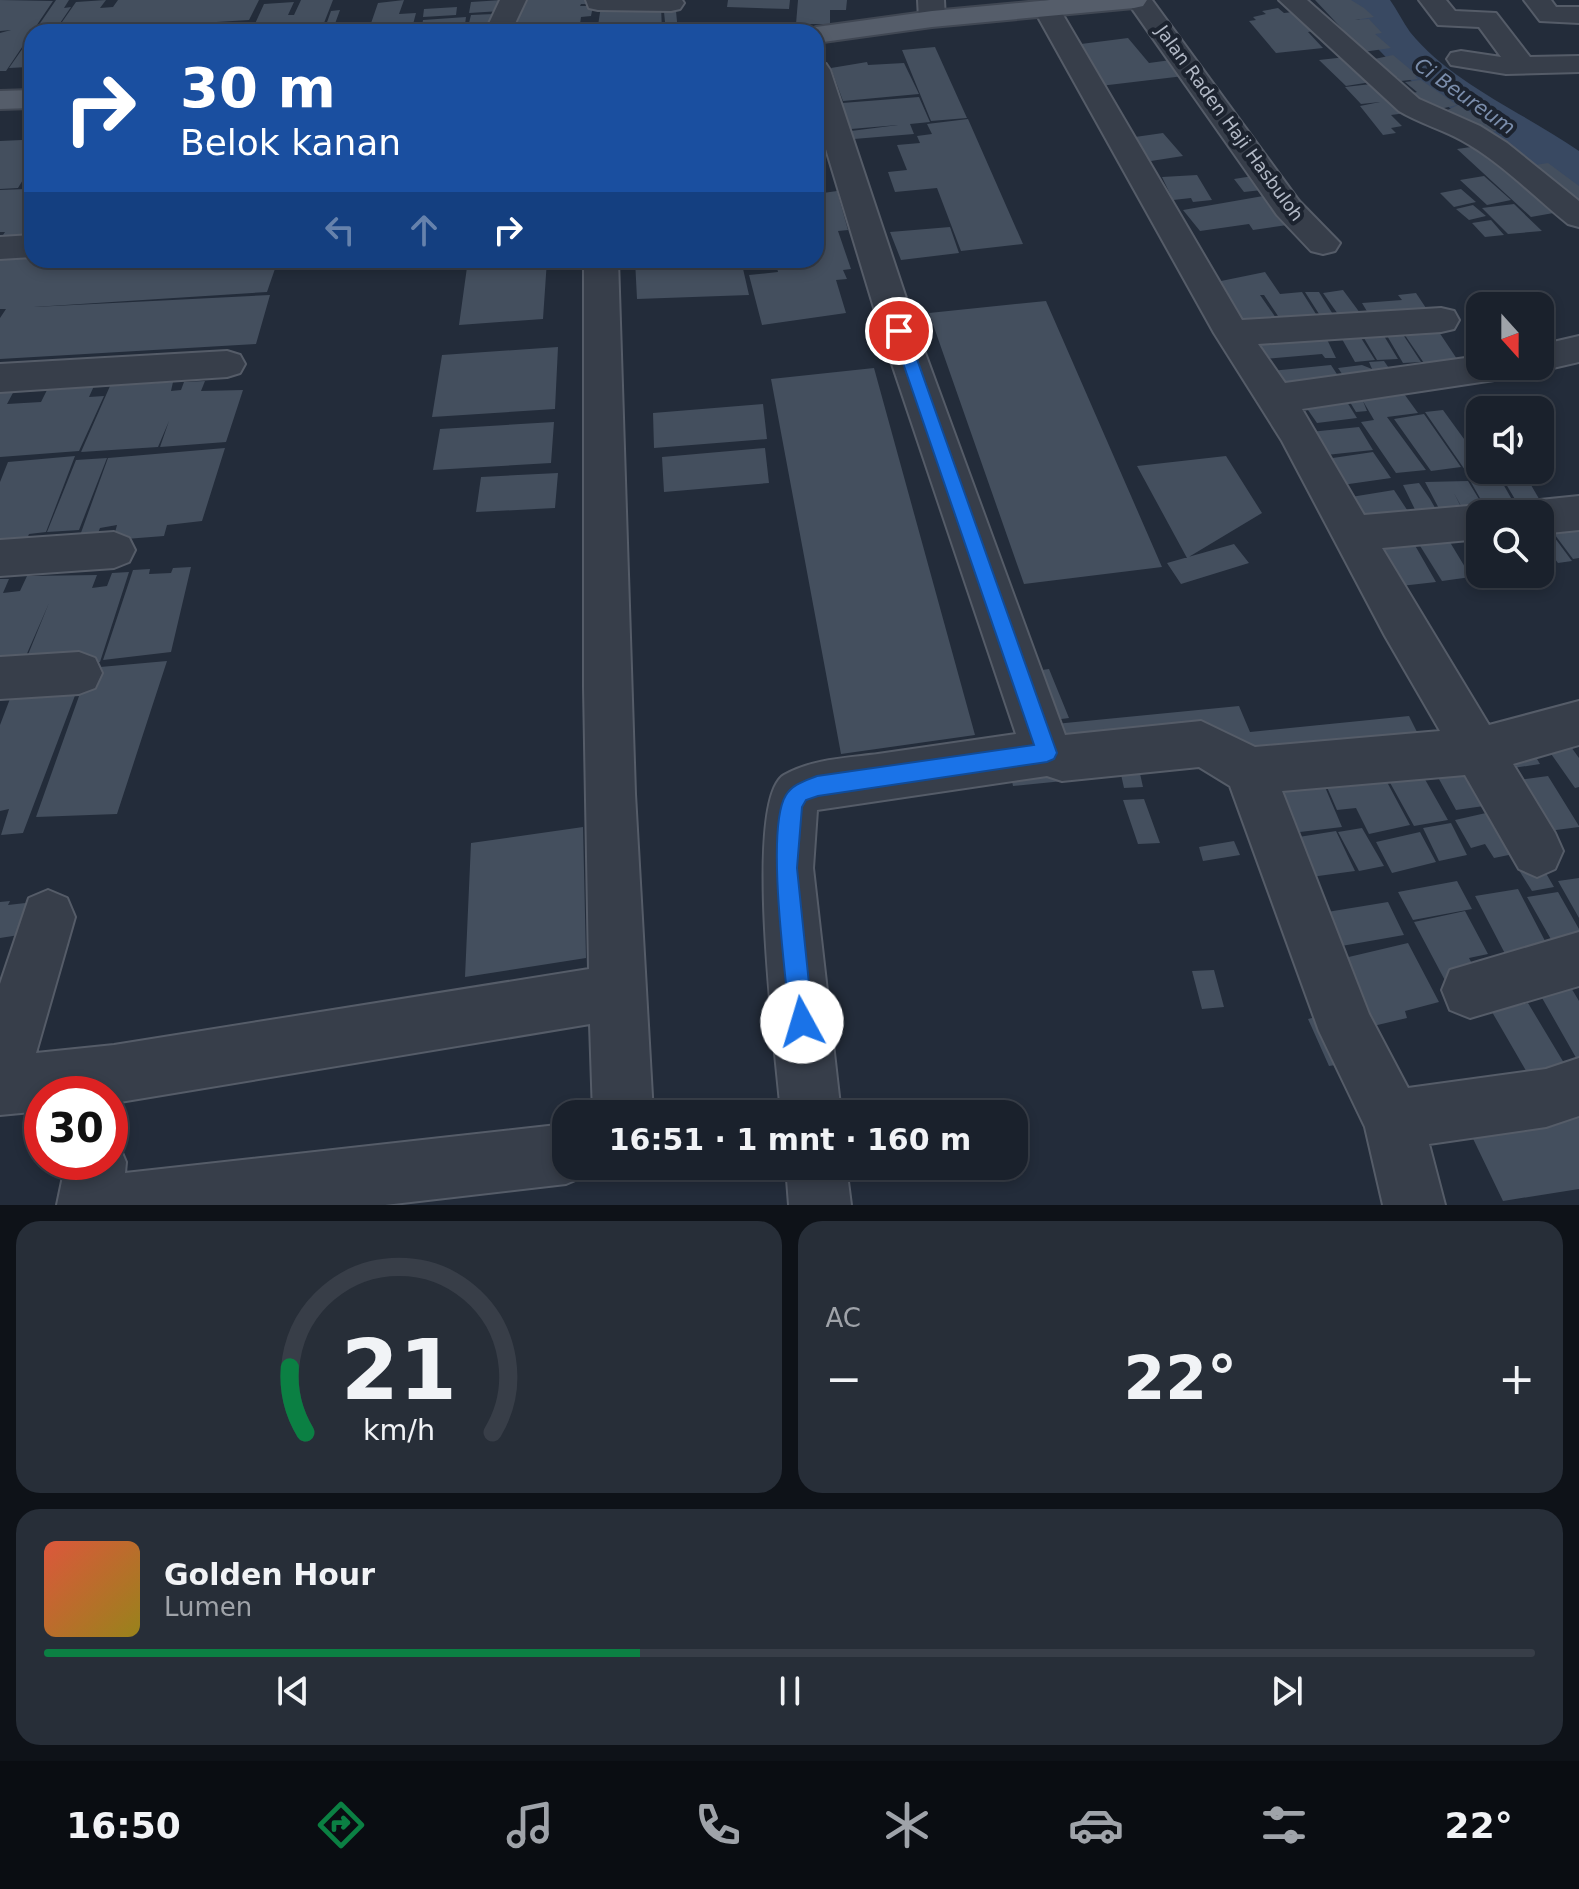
<!DOCTYPE html>
<html lang="id">
<head>
<meta charset="utf-8">
<style>
  :root { --surface:#1a212c; --page:#272e38; --text:#f1f3f6; --muted:#9fa3a9; --line:#383e48; --accent:#0b8043 }
  body { margin:0; font-family:"DejaVu Sans",sans-serif; background:var(--page); color:var(--text); height:100vh; display:flex; flex-direction:column; font-size:30px; white-space:nowrap }
  * { box-sizing:border-box; margin:0 }
  p { font-size:26px; color:var(--muted) }
  .icon { flex:none; width:44px; height:44px; fill:none; stroke:currentColor; stroke-width:2; stroke-linecap:round; stroke-linejoin:round }
  .map { position:relative; height:1205px; overflow:hidden }
  .sheet { display:flex; flex-direction:column; gap:16px; padding:16px; background:#0e1218; flex:1 }
  .sheet>* { flex:none }
  .top-card { position:absolute; left:24px; top:24px; width:800px; height:244px; border-radius:24px; box-shadow:0 4px 12px #0003,0 0 0 2px var(--line); background:#1a4fa0; color:#fff; overflow:hidden }
  .needle { width:52px; rotate:159deg }
  .tools { position:absolute; left:1466px; top:292px; display:grid; gap:16px }
  .tools a { display:grid; place-items:center; width:88px; height:88px; border-radius:16px; background:var(--surface); box-shadow:0 4px 12px #0003,0 0 0 2px var(--line); font-size:40px }
  .speed { position:absolute; left:24px; top:1076px; display:flex; gap:16px; font-size:40px; font-weight:700; text-align:center }
  .speed>* { display:grid; place-content:center; width:104px; height:104px; border-radius:50%; background:var(--surface); box-shadow:0 4px 12px #0003,0 0 0 2px var(--line); line-height:1 }
  .speed .limit { border:12px solid #d22; background:#fff; color:#111 }
  .pin { position:absolute; display:grid; place-items:center; width:68px; height:68px; color:#fff; margin:-34px; border:4px solid #fff; border-radius:50%; box-shadow:0 2px 8px #0007 }
  .me { position:absolute; width:88px; margin:-44px; rotate:354deg; stroke-linejoin:round; filter:drop-shadow(0 0 6px #0008) }
  .turn { display:flex; align-items:center; gap:28px; height:168px; padding:0 24px; font-size:36px }
  .turn .icon { width:104px; height:104px; stroke-width:2.5 }
  .turn b { display:block; font-size:56px; line-height:68px }
  .lanes { display:flex; align-items:center; height:76px; padding:0 24px; background:#0003; justify-content:center; gap:40px; direction:ltr }
  .lanes .off { opacity:.35 }
  .big { font-size:60px; font-weight:700; line-height:1.1 }
  .sheet .widget { flex:1; display:flex; flex-direction:column; justify-content:center; gap:12px; min-width:0; padding:0 28px; border-radius:24px; background:var(--page) }
  .sheet .dial { align-items:center; gap:0 }
  .dial svg { height:208px; overflow:visible; fill:none; stroke:var(--line); stroke-width:7; stroke-linecap:round; text-anchor:middle }
  .dial text { fill:var(--text); stroke:none }
  .song { display:flex; align-items:center; gap:24px }
  .cover { width:96px; height:96px; border-radius:12px; background:linear-gradient(135deg,hsl(10 70% 55%),hsl(50 70% 35%)) }
  .played { height:8px; border-radius:4px; background:linear-gradient(90deg,var(--accent) 40%,var(--line) 40%) }
  .keys { display:flex; justify-content:space-around; direction:ltr }
  .heat { display:flex; justify-content:space-between; align-items:center; font-size:44px; direction:ltr }
  .sheet .tiles { flex:1; display:grid; gap:16px; grid-template-columns:1fr 1fr }
  .widget:last-child { grid-column:span 2 }
  .trip { position:absolute; left:552px; top:1100px; width:476px; height:80px; border-radius:24px; background:var(--surface); box-shadow:0 4px 12px #0003,0 0 0 2px var(--line); font-weight:700; line-height:80px; text-align:center }
  .dock { display:flex; height:128px; justify-content:space-around; align-items:center; background:#0a0d12; color:var(--muted) }
  .dock .icon { width:56px; height:56px }
  .dock .on { color:var(--accent) }
  .dock b { font-size:36px; color:var(--text) }
  .map>svg:first-child { display:block }
  .lines { fill:none; stroke-linecap:round; stroke-linejoin:round }
  .river { fill:#394962; fill-rule:evenodd }
  .building { fill:#444f5e }
  .minor-casing { stroke:#555c68; stroke-width:4 }
  .major-casing { stroke:#404753; stroke-width:4 }
  .minor { fill:#373e4a; fill-rule:evenodd }
  .major { fill:#555d6a; fill-rule:evenodd }
  .route { fill:#1a73e8; stroke:#114b97; stroke-width:2 }
  .labels { text-anchor:middle; dominant-baseline:central; stroke-width:8; stroke-linejoin:round; paint-order:stroke }
  .far-street-label { font-size:18px; fill:#b2b9c6; stroke:#1c232f }
  .far-water-label { font-size:20px; font-style:italic; fill:#7b8eac; stroke:#1c232f }
</style>
</head>
<body>
<div class="map">
<svg width="1579" height="1205" viewBox="0 0 1579 1205">
  <rect width="100%" height="100%" fill="#232c3a"/>
  <g class="lines">
    <path class="river" d="M1347,0H1390C1397,10 1403,22 1410,32C1451,83 1526,114 1579,151V191L1561,186L1403,75L1379,50Z"/>
  </g>
  <path class="building" d="M0,0L53,1L6,71H0V33L11,30L0,31Z
    M56,0H69L64,8L71,7L54,32H34Z
    M106,0L100,8L113,7L118,0H259L249,20L200,23L248,22L231,32H55L76,2Z
    M301,0H333L324,23L254,26L264,4L294,2L288,15H294Z
    M404,0L399,14L416,13L411,32H368L378,3Z
    M502,0L501,11L469,13L471,2Z
    M516,0H591L590,4H581L580,6H593L591,16L581,17L579,32H542L544,22H538L536,30H507Z
    M728,0H790L789,9L727,7Z
    M798,0H847L846,10H830V24H796Z
    M1315,0H1351L1364,8L1374,17L1355,20L1369,19L1382,33L1375,34L1391,48L1363,52L1341,35L1347,34Z
    M661,5L662,32H597L601,6Z
    M457,7L456,15L423,17L424,9Z
    M1278,8L1284,13L1293,12L1320,30L1308,32L1323,48L1276,53L1249,21L1256,20L1253,17L1266,14L1262,11Z
    M340,10L332,32H306L308,26L326,25L331,11Z
    M676,11L678,32H666L664,12Z
    M494,14L491,30L467,31L471,15Z
    M466,17L464,32H421L423,20Z
    M694,23L699,32H679L678,24Z
    M301,25L298,32H252L254,28Z
    M32,35V62L28,67L9,68Z
    M1128,38L1149,63L1171,60L1184,76L1100,86L1073,45Z
    M935,47L967,118L931,121L902,50Z
    M1393,55L1418,76H1415L1418,79L1401,81L1397,77L1389,78L1370,60Z
    M1346,57L1371,82L1346,86L1319,60Z
    M867,62L868,65L904,63L919,94L843,101L831,68Z
    M1421,80L1457,105L1427,112L1405,95L1417,92L1405,82Z
    M1380,83L1406,113L1391,115L1402,126L1391,128L1396,133L1383,135L1360,106L1380,102L1361,104L1345,87Z
    M919,97L930,122L910,124L914,134L854,139L851,131L898,125L851,129L842,103Z
    M1458,105L1500,129L1486,135L1439,114Z
    M968,119L1023,244L961,251L937,188L895,192L888,172L907,170L897,145L920,143L917,136L932,134L927,124Z
    M32,133V165L18,188L0,189V141L22,140L27,134Z
    M1163,133L1183,156L1151,161L1133,144L1139,142L1135,137Z
    M1478,146L1559,212L1531,217L1457,149Z
    M1548,163L1579,186V209L1529,166Z
    M1197,175L1212,200L1193,202L1191,198L1173,200L1162,177Z
    M1253,176L1262,190L1244,192L1234,179Z
    M1484,176L1511,200L1487,205L1460,180Z
    M32,177V237L1,238L5,232H0V190L25,189Z
    M1461,189L1476,202L1454,207L1440,193Z
    M837,191L848,230L838,231L851,269L843,270L847,279L836,280L846,313L762,325L749,275L778,272L775,260H816V194Z
    M1269,195L1294,224L1253,230L1249,224L1200,231L1183,210Z
    M1514,204L1542,231L1508,234L1482,208Z
    M1473,205L1486,216L1469,220L1456,209Z
    M1491,220L1504,235L1485,237L1472,223Z
    M950,227L959,253L901,260L890,232Z
    M32,251V260H278L267,292L34,307L270,295L256,344L0,359V318L6,309H0V260H8L12,253Z
    M468,260H547L543,319L459,325Z
    M635,260H741L749,295L637,299Z
    M1209,266L1221,281L1265,272L1280,294L1302,292L1323,325L1286,328L1264,295H1260L1283,328L1250,331Z
    M1343,290L1366,321L1345,324L1323,293Z
    M1305,292H1319L1339,324L1326,325Z
    M1416,293L1434,320L1374,323L1362,303L1402,300L1398,295Z
    M1046,301L1162,567L1024,584L929,313Z
    M1433,323L1461,365L1426,366L1398,325Z
    M1378,326L1398,359L1377,360L1358,328Z
    M1321,327L1336,358H1325L1322,354L1264,359L1248,333Z
    M1356,330L1375,360L1355,362L1338,332Z
    M1402,333L1421,362L1403,363L1386,334Z
    M558,347L555,409L432,417L442,355Z
    M1384,361L1395,377L1349,384L1338,368L1362,365L1372,369L1369,362Z
    M1331,365L1346,388L1280,384L1271,371Z
    M874,368L975,735L841,754L771,379Z
    M205,381L201,391L243,390L226,442L160,447L169,421L158,447L81,452L110,386L173,382L171,391L181,390L184,382Z
    M94,386L89,397L104,396L79,451L0,457V391L15,389L7,404L41,402L47,390Z
    M1402,391L1418,413L1387,417L1426,470L1396,473L1361,422L1374,420L1363,401L1367,411L1356,412L1345,394Z
    M1342,394L1357,418L1317,423L1301,400Z
    M763,404L767,439L654,448L653,413Z
    M1443,410L1480,461V468L1465,470L1425,412Z
    M1424,414L1461,467L1431,471L1394,419Z
    M554,422L551,463L433,470L440,429Z
    M1359,427L1373,450L1326,455L1310,432Z
    M225,448L202,521L167,525L164,536L113,540L117,525L100,528L95,541H78L108,458Z
    M765,448L769,483L664,492L662,457Z
    M1373,452L1391,478L1342,485L1326,459Z
    M75,456L46,532L29,534L25,544L0,547V482L8,462Z
    M1226,456L1262,513L1187,558L1137,466Z
    M107,458L79,530L47,532L76,460Z
    M558,473L555,508L476,512L481,477Z
    M1524,473L1545,509L1522,511L1500,474Z
    M1498,475L1519,512L1489,514L1468,477Z
    M1468,481L1488,514L1468,519L1454,493L1468,521L1445,520L1425,482Z
    M1419,483L1430,499L1445,525L1423,526L1403,485Z
    M1394,490L1417,525L1371,530L1351,497Z
    M1540,518L1572,561L1558,563L1549,551H1540Z
    M1549,527L1579,529V558L1573,559Z
    M1442,529L1471,577L1442,581L1412,533Z
    M1409,535L1436,582L1392,587L1365,540Z
    M1234,544L1249,563L1181,584L1167,563Z
    M191,567L171,652L103,660L133,570L150,569L149,574L171,573L173,568Z
    M129,572L100,662L23,667L49,603L22,665L0,666V579H9L3,593L20,591L27,576L97,575L92,588L107,586L112,573Z
    M167,661L117,814L36,817L89,668Z
    M1049,669L1069,718L1046,721L1028,672Z
    M82,677L23,833L1,835L9,809L0,811V725L16,683Z
    M1239,706L1250,732L1409,716L1418,734L1240,753L1064,755L1055,724Z
    M1561,733L1579,758V787L1575,788L1540,738Z
    M1528,744L1540,764L1507,769Z
    M1109,762L1113,776L1013,786L1010,772Z
    M1483,763L1505,803L1456,810L1434,770Z
    M1418,767L1448,820L1414,826L1383,770Z
    M1139,769L1143,787L1124,788L1120,770Z
    M1380,769L1410,825L1369,834L1356,808L1337,810L1323,778Z
    M1548,776L1579,826V827L1533,833L1504,782Z
    M1322,780L1342,827L1283,834L1270,785Z
    M1144,799L1160,843L1138,844L1123,800Z
    M1508,808L1533,850L1494,858L1485,844L1471,848L1455,820Z
    M1451,823L1467,855L1439,861L1423,828Z
    M583,827L586,958L465,977L471,843Z
    M1362,828L1384,866L1359,871L1338,832Z
    M1336,831L1355,871L1296,879L1280,840Z
    M1420,832L1436,862L1392,873L1376,842Z
    M1234,841L1240,855L1203,861L1199,847Z
    M1540,863L1554,887L1532,891L1517,867Z
    M1579,878V918L1558,881Z
    M1457,881L1472,909L1413,920L1398,892Z
    M1518,889L1557,964L1513,969L1475,896Z
    M1558,892L1579,929V954L1561,957L1527,897Z
    M10,901L8,905L43,901L32,933L0,938V902Z
    M1388,902L1404,935L1330,948L1315,914Z
    M1465,911L1488,954L1469,958L1481,981L1449,988L1414,922Z
    M1408,943L1439,1002L1405,1011L1407,1018L1369,1027L1336,960Z
    M1214,970L1224,1007L1202,1009L1192,971Z
    M1564,976L1579,1001V1063L1533,982Z
    M1528,1003L1573,1078L1536,1088L1492,1012Z
    M1320,1016L1342,1064L1329,1066L1308,1019Z
    M1579,1096V1189L1503,1201L1465,1122Z"/>
  <g class="lines">
    <defs>
      <path id="minor" d="M500,0H526L511,32H485Z
        M586,0H682L684,3L680,9L671,11L598,10L589,8Z
        M918,0H944L945,19L941,25H923L919,19Z
        M1046,0L1055,2L1059,8L1242,320L1441,308L1454,311L1459,320L1454,329L1441,332L1258,344L1285,383L1480,356V366H1519L1514,375L1501,379L1302,409L1364,515L1480,505L1495,510L1497,514H1480V539L1382,548L1489,725L1579,701V745L1513,764L1555,833L1563,851L1555,869L1537,877L1519,869L1465,775L1282,791L1369,1014L1408,1088L1546,1069L1579,1058V1116L1546,1127L1429,1144L1445,1205H1383L1365,1127L1319,1031L1230,786L1199,767L1062,781L1047,776L817,810L813,868L841,1114H781C777,1061 742,800 784,775C812,759 847,758 878,754C924,747 970,741 1016,734L881,331L816,116V62L826,64L830,70L917,331L1065,735L1201,721L1255,747L1440,731L1385,636L1282,441L1214,333L1033,8L1037,2Z
        M1126,0H1152L1299,201L1340,243L1335,251L1323,254L1311,251L1277,215Z
        M1279,0H1307L1419,99L1480,126L1507,143L1579,201V227L1568,224C1533,196 1500,161 1461,140C1441,129 1419,123 1399,111Z
        M1419,0H1446L1455,11L1496,13L1530,57L1579,56V72L1506,74L1451,65L1447,59L1451,53L1461,51L1501,57L1479,27L1438,25Z
        M1524,0H1551L1556,7H1579V23L1540,21Z
        M32,235V257L0,259V237Z
        M584,260H618L635,794L653,1114H593L590,1024L114,1103H110V1094H42V1111L0,1115V984L29,898L48,890L67,898L75,917L36,1053L114,1045L589,969L584,687Z
        M1579,336V362L1540,371L1527,367L1540,366V345Z
        M227,351L240,355L245,364L240,373L227,377L0,392V364Z
        M1579,496V530L1540,534V514H1521L1525,505L1540,500Z
        M114,532L129,538L135,550L129,562L114,568L0,576V540Z
        M79,652L95,658L102,673L95,688L79,694L0,699V657Z
        M1579,932V986L1470,1018L1450,1010L1442,990L1450,970Z
        M566,1124V1166H591L587,1175L566,1184L385,1205H57L66,1162H110V1137L117,1141L126,1162L125,1173Z
        M786,1166H846L851,1205H789Z"/>
      <path id="major" d="M1050,0H1147L1143,6L1134,8L932,27L816,43V32H805L816,27L932,11Z
        M32,90V108L0,109V91Z"/>
    </defs>
    <use href="#minor" class="minor-casing"/>
    <use href="#major" class="major-casing"/>
    <use href="#minor" class="minor"/>
    <use href="#major" class="major"/>
  </g>
  <path class="route" d="M899,326L907,331L1057,753L1054,759L1047,762L818,796L806,800L802,807L797,868L813,1022L810,1030L802,1033L794,1030L790,1022C786,977 765,828 786,795C793,784 805,781 817,776L1034,745L892,331Z"/>
  <g class="labels">
    <g class="far-street-label">
      <text transform="translate(1230 123) rotate(54)">Jalan Raden Haji Hasbuloh</text>
    </g>
    <g class="far-water-label">
      <text transform="translate(1465 96) rotate(35)">Ci Beureum</text>
    </g>
  </g>
</svg>
<div class="tools">
<a><svg class="needle" viewBox="-14 -14 28 28"><path d="M0-13l5 13h-10z" fill="#e53935"/><path d="M0 13l5-13h-10z" fill="#9fa3a9"/></svg></a>
<a><svg class="icon" aria-label="sound" viewBox="0 0 24 24"><path d="M4 9h4l5-4v14l-5-4H4zM17 9q2 3 0 6"/></svg></a>
<a><svg class="icon" aria-label="search" viewBox="0 0 24 24"><circle cx="10" cy="10" r="6"/><path d="M15 15l6 6"/></svg></a>
</div>
<div class="speed"><div class="limit">30</div></div>
<div class="pin" style="left:899px;top:331px;background:#d93025"><svg class="icon" aria-label="arrive" viewBox="0 0 24 24"><path d="M6 21V4h12l-3 4 3 4H6"/></svg></div>
<svg class="me" style="left:802px;top:1022px" viewBox="-20 -20 40 40"><circle r="19" fill="#fff"/><path d="M0-13L10 11 0 6-10 11z" fill="#1a73e8"/></svg>
<div class="trip">16:51 · 1 mnt · 160 m</div>
<div class="top-card">
<div class="turn"><svg class="icon" aria-label="right" viewBox="0 0 24 24"><path d="M7 20v-9h11M14 6l5 5-5 5"/></svg><div><b>30 m</b>Belok kanan</div></div>
<div class="lanes"><svg class="icon off" aria-label="left" viewBox="0 0 24 24"><path d="M17 20v-9H6M10 6l-5 5 5 5"/></svg><svg class="icon off" aria-label="ahead" viewBox="0 0 24 24"><path d="M12 20V5M6 11l6-6 6 6"/></svg><svg class="icon" aria-label="right" viewBox="0 0 24 24"><path d="M7 20v-9h11M14 6l5 5-5 5"/></svg></div>
</div>
</div>
<section class="sheet">
<div class="tiles">
<div class="widget dial"><svg viewBox="0 0 100 80">
<path d="M14 69A42 42 0 1 1 86 69"/>
<path d="M14 69A42 42 0 0 1 8 44" stroke="#0b8043"/>
<text x="50" y="56" font-size="32" font-weight="700">21</text>
<text x="50" y="72" font-size="11">km/h</text>
</svg></div>
<div class="widget"><p>AC</p>
<div class="heat"><a>−</a><b class="big">22°</b><a>+</a></div>
</div>
<div class="widget">
<div class="song"><i class="cover"></i><div><b>Golden Hour</b><p>Lumen</p></div></div>
<div class="played"></div>
<div class="keys"><svg class="icon" aria-label="previous" viewBox="0 0 24 24"><path d="M18 5L8 12l10 7zM5 5v14"/></svg><svg class="icon" aria-label="pause" viewBox="0 0 24 24"><path d="M8 5v14M16 5v14"/></svg><svg class="icon" aria-label="next" viewBox="0 0 24 24"><path d="M6 5l10 7-10 7zM19 5v14"/></svg></div>
</div>
</div>
</section>
<nav class="dock">
<b>16:50</b>
<svg class="icon on" aria-label="directions" viewBox="0 0 24 24"><path d="M12 3l9 9-9 9-9-9zM9 14v-3h6M13 9l2 2-2 2"/></svg>
<svg class="icon" aria-label="music" viewBox="0 0 24 24"><path d="M9 18V5l10-2v13"/><circle cx="6" cy="18" r="3"/><circle cx="16" cy="16" r="3"/></svg>
<svg class="icon" aria-label="phone" viewBox="0 0 24 24"><path d="M5 4h4l2 5-3 2q2 4 5 5l2-3 5 2v4C11 20 4 13 5 4z"/></svg>
<svg class="icon" aria-label="climate" viewBox="0 0 24 24"><path d="M12 3v18M4 7l16 10M4 17L20 7"/></svg>
<svg class="icon" aria-label="car" viewBox="0 0 24 24"><path d="M5 17H2v-5l4-1 3-4h7l3 4 3 1v5h-3M9 17h6M6 11h13"/><circle cx="7" cy="17" r="2"/><circle cx="17" cy="17" r="2"/></svg>
<svg class="icon" aria-label="filters" viewBox="0 0 24 24"><path d="M4 7h16M4 17h16"/><circle cx="9" cy="7" r="2"/><circle cx="15" cy="17" r="2"/></svg>
<b>22°</b>
</nav>
</body>
</html>
